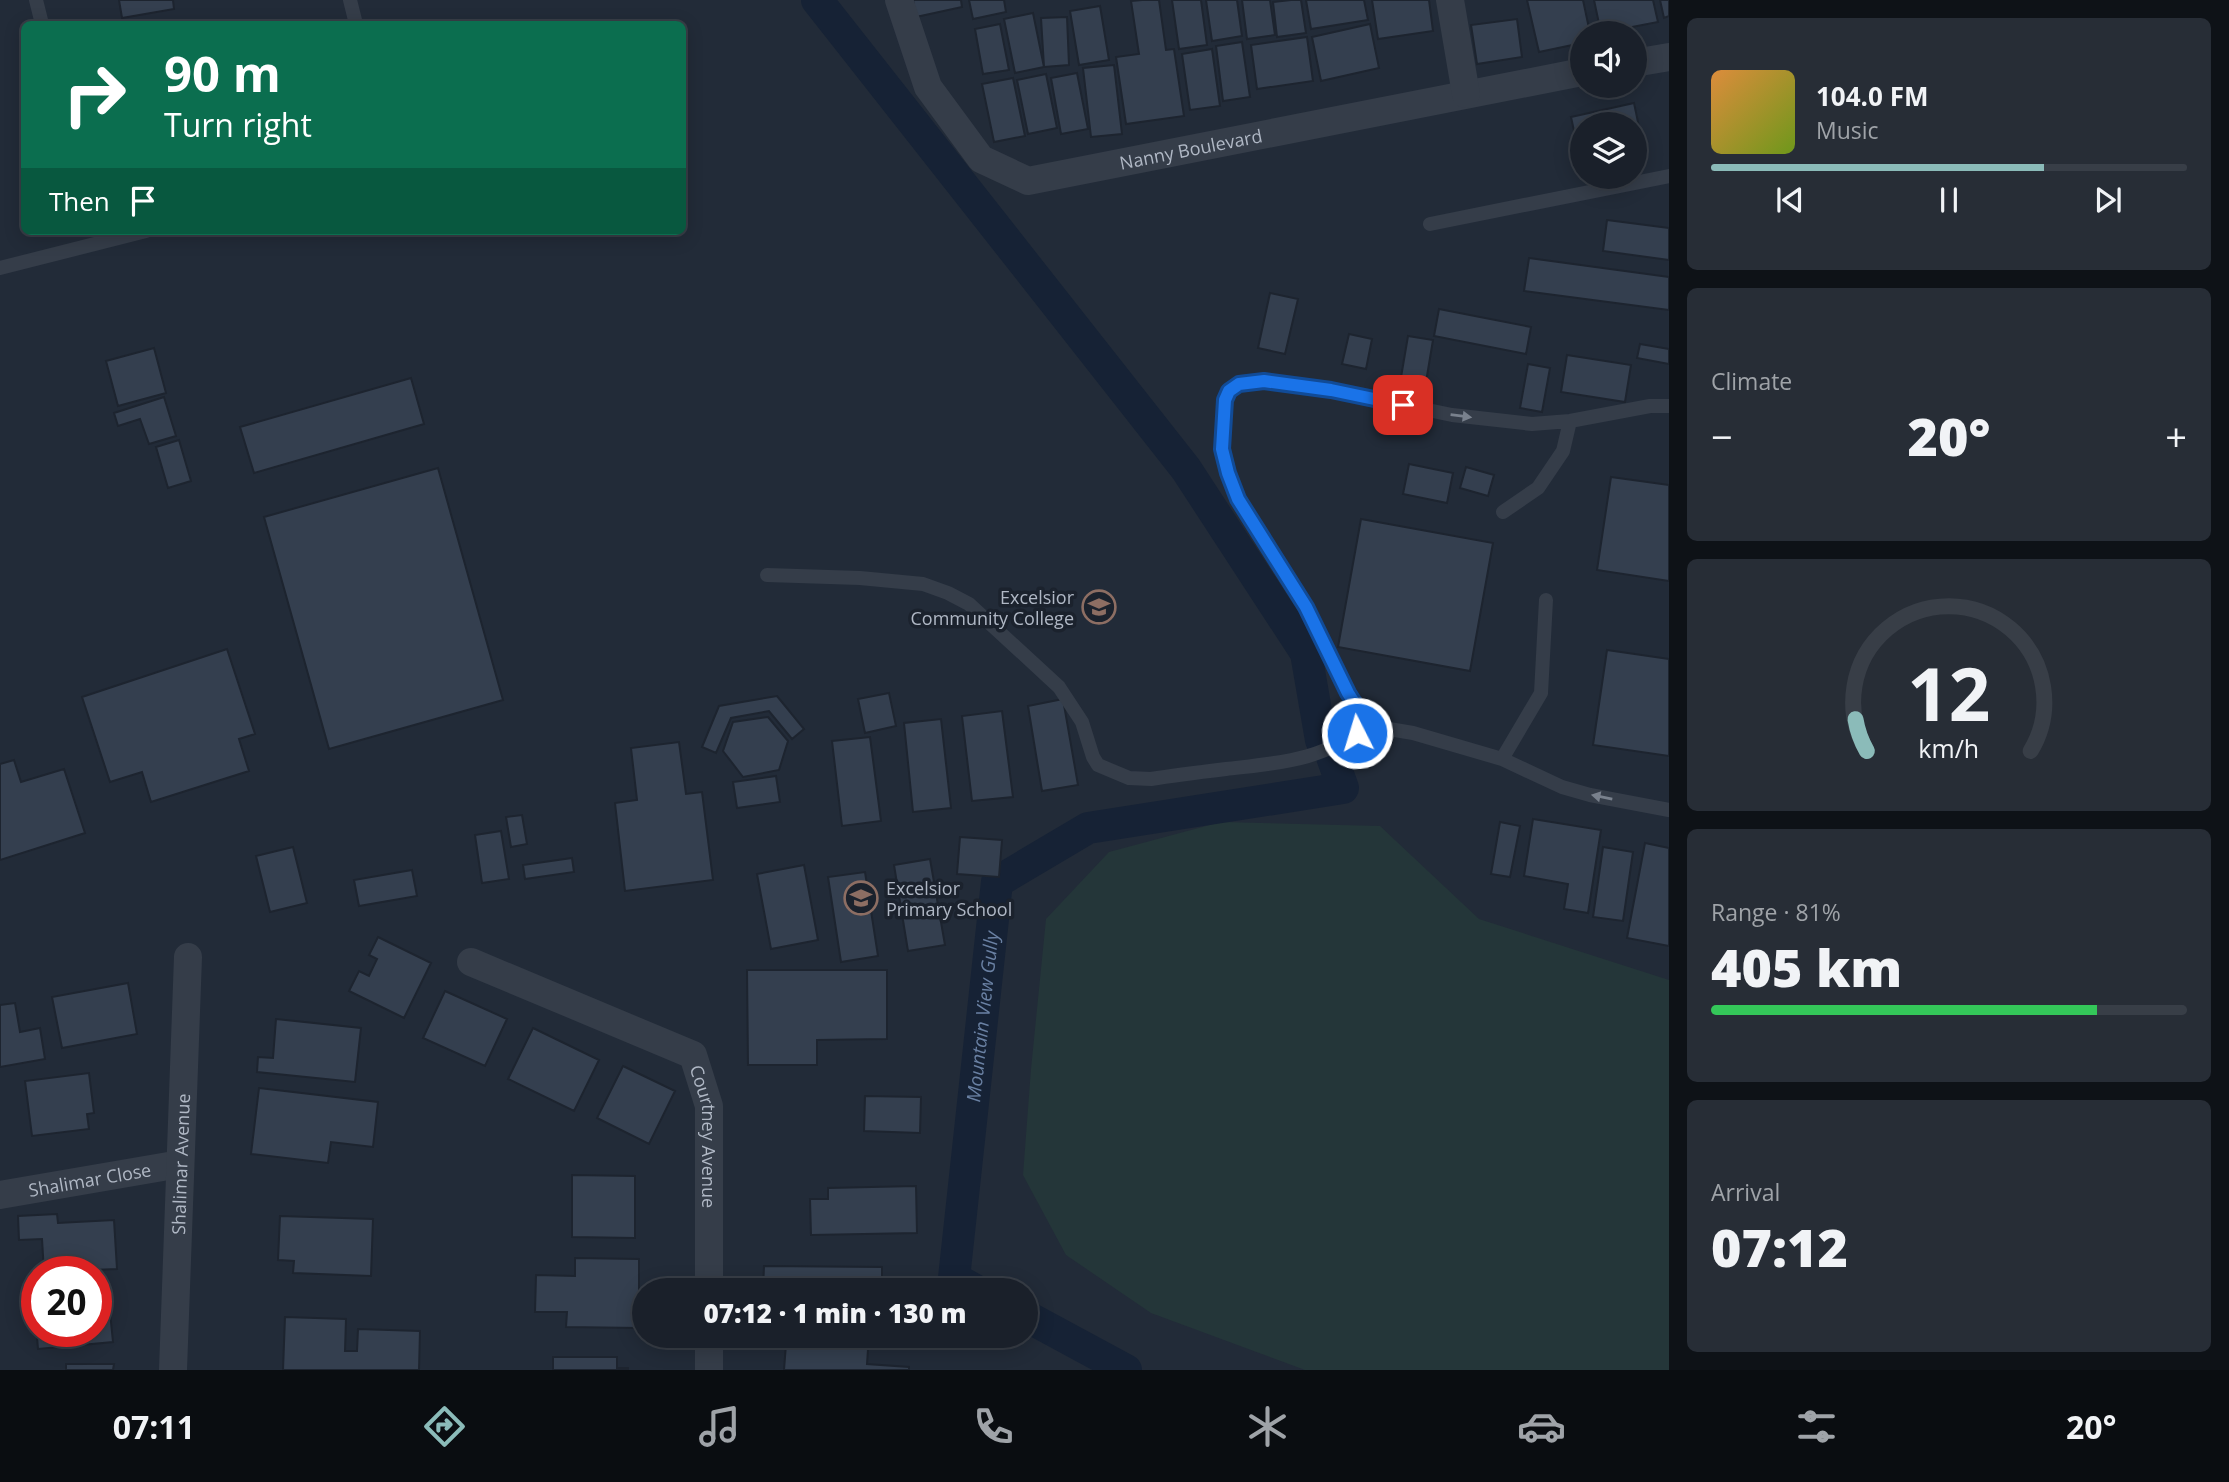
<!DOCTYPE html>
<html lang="en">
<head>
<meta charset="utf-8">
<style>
  :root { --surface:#1a202a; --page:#272d36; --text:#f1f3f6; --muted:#9fa3a8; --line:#383e47; --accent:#8bbbb9 }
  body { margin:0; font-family:"Open Sans",sans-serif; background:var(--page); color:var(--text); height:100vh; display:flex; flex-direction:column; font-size:26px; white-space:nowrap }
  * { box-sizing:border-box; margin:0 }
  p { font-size:23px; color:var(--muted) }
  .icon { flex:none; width:38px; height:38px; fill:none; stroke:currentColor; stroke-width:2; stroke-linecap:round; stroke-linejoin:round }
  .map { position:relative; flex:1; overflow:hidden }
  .drawer { display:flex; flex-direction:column; gap:18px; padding:18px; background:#0e1217; width:560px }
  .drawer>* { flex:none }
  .top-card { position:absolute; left:21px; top:21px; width:665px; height:214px; border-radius:10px; box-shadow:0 4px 18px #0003,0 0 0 2px var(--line); background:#0b6e4f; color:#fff; overflow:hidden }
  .fabs { position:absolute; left:1570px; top:21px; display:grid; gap:14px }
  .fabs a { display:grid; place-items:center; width:77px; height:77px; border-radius:50%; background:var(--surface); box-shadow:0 4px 18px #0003,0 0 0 2px var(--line); font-size:35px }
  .speed { position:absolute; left:21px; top:1256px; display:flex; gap:14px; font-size:35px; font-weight:700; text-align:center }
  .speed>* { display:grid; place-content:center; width:91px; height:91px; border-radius:50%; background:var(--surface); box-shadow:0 4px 18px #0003,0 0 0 2px var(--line); line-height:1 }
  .speed .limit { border:10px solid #d22; background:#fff; color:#111 }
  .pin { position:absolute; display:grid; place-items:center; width:60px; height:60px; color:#fff; margin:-30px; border-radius:14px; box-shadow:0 4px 10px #0006 }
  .me { position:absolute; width:77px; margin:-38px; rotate:355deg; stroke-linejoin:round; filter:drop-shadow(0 0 5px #0008) }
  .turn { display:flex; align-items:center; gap:24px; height:147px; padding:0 28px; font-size:32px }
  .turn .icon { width:91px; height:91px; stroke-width:2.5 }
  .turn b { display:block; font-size:49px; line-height:60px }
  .then { display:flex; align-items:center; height:66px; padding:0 28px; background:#0003; gap:14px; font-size:26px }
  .big { font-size:52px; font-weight:800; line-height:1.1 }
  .drawer .card { flex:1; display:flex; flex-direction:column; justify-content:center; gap:10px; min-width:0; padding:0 24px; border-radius:10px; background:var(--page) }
  .drawer .dial { align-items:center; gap:0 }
  .dial svg { height:182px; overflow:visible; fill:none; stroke:var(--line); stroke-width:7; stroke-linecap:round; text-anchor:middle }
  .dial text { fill:var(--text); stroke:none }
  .song { display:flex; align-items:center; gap:21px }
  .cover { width:84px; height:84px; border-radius:10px; background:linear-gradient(135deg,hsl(30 70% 55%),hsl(80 70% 35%)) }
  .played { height:7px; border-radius:4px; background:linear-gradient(90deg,var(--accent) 70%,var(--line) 70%) }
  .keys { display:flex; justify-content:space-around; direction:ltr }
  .heat { display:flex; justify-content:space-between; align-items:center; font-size:38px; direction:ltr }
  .charge { height:10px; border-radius:5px; background:linear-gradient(90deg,#34c759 81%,var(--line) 0) }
  .trip { position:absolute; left:632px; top:1278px; width:406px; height:70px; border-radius:35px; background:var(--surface); box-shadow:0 4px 18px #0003,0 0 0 2px var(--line); font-weight:800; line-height:70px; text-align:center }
  .tabs { display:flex; height:112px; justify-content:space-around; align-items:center; background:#0a0d11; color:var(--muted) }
  .tabs .icon { width:49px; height:49px }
  .tabs .on { color:var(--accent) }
  .tabs b { font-size:32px; color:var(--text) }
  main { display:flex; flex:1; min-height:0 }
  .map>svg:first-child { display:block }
  .green { fill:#243639 }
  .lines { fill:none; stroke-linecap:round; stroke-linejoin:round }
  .canal { stroke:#162235; stroke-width:32 }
  .building { fill:#343f4f; stroke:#1d242f; stroke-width:2 }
  .service { stroke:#353d49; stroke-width:14 }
  .minor { stroke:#353d49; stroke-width:28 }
  .oneway { fill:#79818d }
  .route-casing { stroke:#114b97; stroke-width:18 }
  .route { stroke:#1a73e8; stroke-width:12 }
  .labels { text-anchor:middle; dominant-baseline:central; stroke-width:7; stroke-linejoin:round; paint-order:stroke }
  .street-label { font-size:18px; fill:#b0b8c5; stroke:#1b222d }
  .poi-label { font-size:18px; fill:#b0b8c5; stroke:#1b222d; text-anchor:end }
  .water-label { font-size:19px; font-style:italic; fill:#6a81a3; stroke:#1b222d }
</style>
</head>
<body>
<main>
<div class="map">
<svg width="1669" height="1370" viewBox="0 0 1669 1370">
  <rect width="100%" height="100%" fill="#222b38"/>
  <path class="green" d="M1221,822L1380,826L1479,919L1669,980V1370H1305L1151,1313L1066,1255L1023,1175L1031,1069L1046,919L1109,852Z"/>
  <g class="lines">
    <g class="canal">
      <path d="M817,0L1186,469L1306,653L1321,740"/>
      <path id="s1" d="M975,1290L954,1278L997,882L1088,828L1343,788L1332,757"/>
      <path d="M1026,1316L1126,1370"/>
    </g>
  </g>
  <path class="building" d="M119,0H173L174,9L122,18Z
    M913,0H961L962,7L916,17Z
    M969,0H1004L1006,12L973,19Z
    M1142,0H1159L1166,50L1174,49L1184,116L1126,124L1116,57L1139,54L1131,1Z
    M1172,0H1201L1207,45L1179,49Z
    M1206,0H1237L1242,36L1212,41Z
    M1242,0H1270L1275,35L1247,39Z
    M1291,0H1301L1306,33L1277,37L1273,2Z
    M1306,0H1364L1368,20L1311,29Z
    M1372,0H1429L1433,31L1378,39Z
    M1527,0H1583L1590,33H1582V43L1539,52Z
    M1594,0H1653L1658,22L1601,33Z
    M1660,0H1669V16L1664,18Z
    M1100,6L1109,60L1079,65L1070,11Z
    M1033,13L1044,67L1015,73L1004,19Z
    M1067,17L1069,65L1044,67L1041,18Z
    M1517,19L1522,57L1477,64L1471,25Z
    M1000,24L1009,70L983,74L975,29Z
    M1370,24L1379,68L1321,81L1312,37Z
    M1307,37L1313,81L1257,89L1251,45Z
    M1242,42L1250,97L1223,101L1216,46Z
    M1212,49L1220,106L1190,110L1182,54Z
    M1114,65L1122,134L1091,137L1083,68Z
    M1077,73L1088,129L1061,134L1051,78Z
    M1046,74L1057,128L1028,134L1017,80Z
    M1013,78L1025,136L994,142L982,84Z
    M1634,103L1643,146L1634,148V124H1582V159H1580L1571,117Z
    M1607,220L1669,228V260L1603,251Z
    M1529,258L1669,277V310L1524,291Z
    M1270,293L1298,299L1285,354L1258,348Z
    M1439,309L1531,327L1526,354L1434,336Z
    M1349,334L1372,339L1366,369L1342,364Z
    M1408,336L1433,340L1424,394L1399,389Z
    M1640,344L1669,349V364L1637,358Z
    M154,348L166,393L118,406L106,361Z
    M1567,355L1631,365L1625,402L1561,392Z
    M1528,364L1550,368L1542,412L1520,408Z
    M411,378L424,424L254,473L240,427Z
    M164,397L176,436L149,444L140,419L118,426L114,413Z
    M179,440L191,481L168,488L156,447Z
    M1409,464L1453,473L1447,503L1403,494Z
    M1466,467L1494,475L1488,496L1460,488Z
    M438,468L503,700L329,749L264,517Z
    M1611,477L1669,485V581L1597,570Z
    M1361,519L1493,543L1470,671L1338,647Z
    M227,649L255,734L239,739L249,771L151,802L142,772L110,782L82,697Z
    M1607,650L1669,659V756L1593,745Z
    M889,693L896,726L865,733L858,699Z
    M777,696L804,729L792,739L769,711L731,718L716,753L702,747L719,706Z
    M1063,699L1078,785L1042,791L1028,706Z
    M1002,711L1013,797L972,801L962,716Z
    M768,717L788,741L779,770L743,777L723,751L733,722Z
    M941,719L951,808L913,812L904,723Z
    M870,737L881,821L842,826L832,741Z
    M679,742L686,794L702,792L713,880L625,891L615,803L637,800L631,748Z
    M14,760L21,782L64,769L85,833L0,860V764Z
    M776,776L780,802L737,808L733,782Z
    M522,815L527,844L511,847L506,817Z
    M1533,819L1601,830L1588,913L1564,909L1568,884L1524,876Z
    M1500,822L1520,826L1510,877L1491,874Z
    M501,831L509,879L482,883L475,835Z
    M960,837L1002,840L999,877L957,874Z
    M1645,843L1669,848V946L1627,938Z
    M293,847L307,903L270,912L256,856Z
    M1603,847L1633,852L1623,921L1593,917Z
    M572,858L574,872L525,879L523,865Z
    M930,859L945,945L908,951L894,865Z
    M804,865L818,940L771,949L757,874Z
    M412,870L417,896L359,906L354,880Z
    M865,872L878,956L841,962L828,877Z
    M378,937L431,963L404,1018L349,991L359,971L369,976L377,959L369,955Z
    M747,970H887V1039L817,1040V1065H748Z
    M128,983L137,1034L62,1048L52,997Z
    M445,991L507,1019L485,1066L423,1038Z
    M15,1003L20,1032L40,1028L45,1059L0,1067V1005Z
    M276,1019L361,1028L355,1082L257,1072L258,1057L273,1058Z
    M533,1028L599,1060L574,1111L508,1079Z
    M623,1066L675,1091L649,1144L597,1118Z
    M89,1073L94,1113L87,1114L89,1129L32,1136L25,1081Z
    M259,1088L378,1102L373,1147L331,1142L328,1163L251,1154Z
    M865,1096L921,1097L920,1133L864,1131Z
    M572,1175L635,1176V1238L572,1237Z
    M916,1186L917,1233L811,1235L810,1199H828V1188Z
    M57,1214L58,1223L114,1220L117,1269L44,1272L42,1239L19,1240L18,1216Z
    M280,1216L373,1219L371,1276L293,1273L294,1261L278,1260Z
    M575,1258L639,1259V1328L566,1327L567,1312H535L536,1275L575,1276Z
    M764,1266L882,1267V1290H763Z
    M107,1282L113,1342L38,1349L33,1289H37V1332H96V1283Z
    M285,1317L346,1319L345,1351H357L358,1329L420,1331L419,1370H283Z
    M836,1335H869L867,1364L909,1367V1370H784L786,1344L835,1348Z
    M553,1357H617V1368H628V1370H553Z
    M66,1364H114L113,1370H66Z"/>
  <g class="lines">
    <path class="service" d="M36,0L42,24
      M350,0L356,24
      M1430,224L1669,176
      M0,268L146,231
      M1669,406H1650L1570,421L1532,424L1452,415L1331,390L1264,381L1239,384L1229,391L1225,399L1221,449L1228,473L1238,498L1306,607L1347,693L1367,723L1371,726L1413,733L1502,759L1562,787L1590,795L1669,810
      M1503,512L1538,488L1563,451L1570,421
      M767,575L860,578L923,584L948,593L969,604L1059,687L1082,722L1093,757L1098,765L1129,778L1151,779C1176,775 1201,772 1226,769C1277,763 1327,761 1367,723
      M1502,759L1541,693L1546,600"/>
    <g class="minor">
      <path id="s2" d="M899,0L928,87L981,159L1028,181L1582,72"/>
      <path d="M1450,0L1466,94"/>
      <path d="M1634,63L1669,57"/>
      <path id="s3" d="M471,962L693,1055L709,1106V1290"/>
      <path id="s4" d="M0,1195L180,1164"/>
      <path d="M709,1335V1370"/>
      <path id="s5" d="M173,1370L188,957"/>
    </g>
  </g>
  <defs><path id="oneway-solid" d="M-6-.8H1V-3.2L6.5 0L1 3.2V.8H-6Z" transform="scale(1.75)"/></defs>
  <g class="oneway">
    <use href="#oneway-solid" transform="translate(1461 416) rotate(7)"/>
    <use href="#oneway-solid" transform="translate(1602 797) rotate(-169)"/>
  </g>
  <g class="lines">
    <defs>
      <path id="route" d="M1357,733L1367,723L1348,693L1306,607L1238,499L1228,473L1222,449L1225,400L1229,391L1239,384L1264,381L1331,390L1403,405"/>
    </defs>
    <use href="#route" class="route-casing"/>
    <use href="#route" class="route"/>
  </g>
  <defs>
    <symbol id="school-ring" viewBox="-11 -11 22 22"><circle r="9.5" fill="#1b222d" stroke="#8d6e63" stroke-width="1.5"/><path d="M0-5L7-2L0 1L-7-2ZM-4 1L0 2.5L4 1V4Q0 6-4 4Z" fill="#8d6e63"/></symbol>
  </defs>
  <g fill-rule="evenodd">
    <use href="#school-ring" x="1080" y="588" width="38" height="38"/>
    <use href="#school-ring" x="842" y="879" width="38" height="38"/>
  </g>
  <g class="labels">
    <g class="street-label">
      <text stroke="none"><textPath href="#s2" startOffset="399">Nanny Boulevard</textPath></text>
      <text stroke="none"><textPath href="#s3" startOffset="324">Courtney Avenue</textPath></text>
      <text stroke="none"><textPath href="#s5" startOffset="206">Shalimar Avenue</textPath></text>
      <text stroke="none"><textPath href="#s4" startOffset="91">Shalimar Close</textPath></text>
    </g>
    <g class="poi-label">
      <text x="1074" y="597">Excelsior<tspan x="1074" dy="21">Community College</tspan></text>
      <text x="886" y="888" text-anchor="start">Excelsior<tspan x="886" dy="21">Primary School</tspan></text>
    </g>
    <g class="water-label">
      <text stroke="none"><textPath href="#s1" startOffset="287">Mountain View Gully</textPath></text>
    </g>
  </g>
</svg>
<div class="fabs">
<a><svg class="icon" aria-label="sound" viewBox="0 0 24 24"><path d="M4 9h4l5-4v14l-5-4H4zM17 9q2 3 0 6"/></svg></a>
<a><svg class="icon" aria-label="layers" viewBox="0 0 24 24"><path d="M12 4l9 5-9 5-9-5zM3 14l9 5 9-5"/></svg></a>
</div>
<div class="speed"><div class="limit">20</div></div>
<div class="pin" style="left:1403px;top:405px;background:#d93025"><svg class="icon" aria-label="arrive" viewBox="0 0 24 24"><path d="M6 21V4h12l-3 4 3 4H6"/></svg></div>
<svg class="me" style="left:1357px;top:733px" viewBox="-20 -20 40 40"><circle r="17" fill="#1a73e8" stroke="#fff" stroke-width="3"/><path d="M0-11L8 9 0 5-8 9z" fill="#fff"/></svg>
<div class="trip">07:12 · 1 min · 130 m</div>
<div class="top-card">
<div class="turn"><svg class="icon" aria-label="right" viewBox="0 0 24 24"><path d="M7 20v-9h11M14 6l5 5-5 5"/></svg><div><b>90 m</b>Turn right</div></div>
<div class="then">Then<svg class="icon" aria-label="arrive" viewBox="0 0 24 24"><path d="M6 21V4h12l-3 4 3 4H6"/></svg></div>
</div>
</div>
<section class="drawer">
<div class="card">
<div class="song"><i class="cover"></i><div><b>104.0 FM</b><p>Music</p></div></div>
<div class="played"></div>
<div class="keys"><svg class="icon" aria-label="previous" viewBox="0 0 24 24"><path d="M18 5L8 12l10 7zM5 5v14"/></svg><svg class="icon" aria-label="pause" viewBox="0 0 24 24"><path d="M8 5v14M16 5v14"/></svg><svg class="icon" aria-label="next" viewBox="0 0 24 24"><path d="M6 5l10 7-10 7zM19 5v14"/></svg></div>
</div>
<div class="card"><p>Climate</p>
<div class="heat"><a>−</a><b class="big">20°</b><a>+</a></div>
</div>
<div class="card dial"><svg viewBox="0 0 100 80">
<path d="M14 69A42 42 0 1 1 86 69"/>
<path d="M14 69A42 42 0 0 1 9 55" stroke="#8bbbb9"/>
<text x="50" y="56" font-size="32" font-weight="700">12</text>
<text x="50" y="72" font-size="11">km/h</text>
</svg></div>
<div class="card"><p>Range · 81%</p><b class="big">405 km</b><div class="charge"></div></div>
<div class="card"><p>Arrival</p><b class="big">07:12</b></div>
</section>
</main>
<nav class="tabs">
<b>07:11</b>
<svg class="icon on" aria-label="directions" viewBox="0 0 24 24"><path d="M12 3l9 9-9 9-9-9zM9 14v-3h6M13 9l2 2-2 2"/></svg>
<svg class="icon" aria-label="music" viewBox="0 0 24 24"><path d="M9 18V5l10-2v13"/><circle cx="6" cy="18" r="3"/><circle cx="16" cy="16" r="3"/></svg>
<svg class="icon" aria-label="phone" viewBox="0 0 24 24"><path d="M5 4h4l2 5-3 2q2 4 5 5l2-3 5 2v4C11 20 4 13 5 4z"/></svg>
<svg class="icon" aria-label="climate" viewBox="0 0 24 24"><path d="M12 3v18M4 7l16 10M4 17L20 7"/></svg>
<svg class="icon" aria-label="car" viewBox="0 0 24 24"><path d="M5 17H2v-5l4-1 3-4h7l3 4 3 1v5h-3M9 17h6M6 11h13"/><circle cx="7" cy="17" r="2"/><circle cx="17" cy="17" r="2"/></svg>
<svg class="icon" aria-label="filters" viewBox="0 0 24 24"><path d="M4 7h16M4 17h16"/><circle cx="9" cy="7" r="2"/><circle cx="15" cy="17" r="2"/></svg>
<b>20°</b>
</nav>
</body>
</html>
